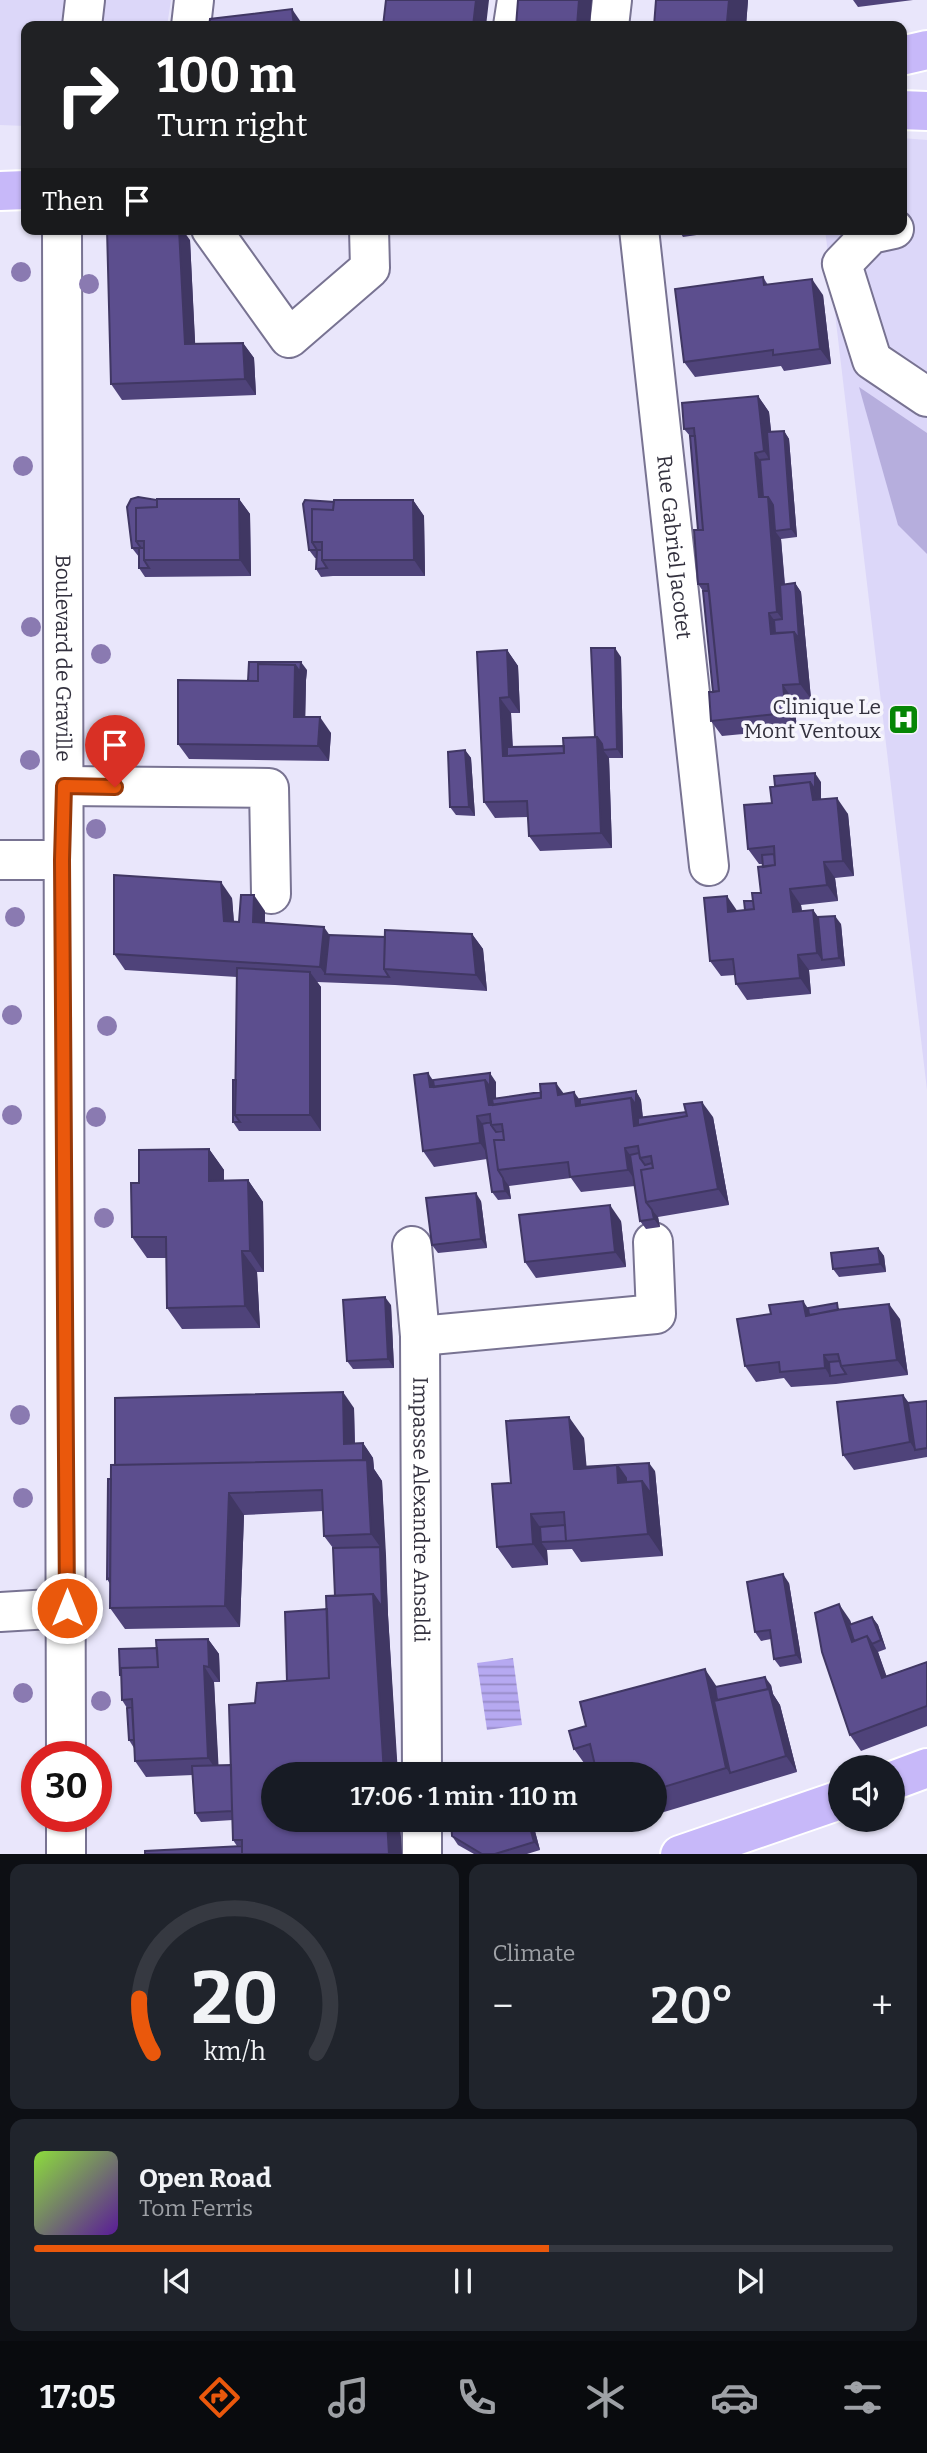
<!DOCTYPE html>
<html lang="en">
<head>
<meta charset="utf-8">
<style>
  :root { --surface:#171b24; --page:#20242c; --text:#f1f3f6; --muted:#9ea1a6; --line:#363941; --accent:#ea580c }
  body { margin:0; font-family:Bitter,serif; background:var(--page); color:var(--text); height:100vh; display:flex; flex-direction:column; font-size:26px; white-space:nowrap }
  * { box-sizing:border-box; margin:0 }
  p { font-size:23px; color:var(--muted) }
  .icon { flex:none; width:38px; height:38px; fill:none; stroke:currentColor; stroke-width:2; stroke-linecap:round; stroke-linejoin:round }
  .map { position:relative; height:1854px; overflow:hidden }
  .side { display:flex; flex-direction:column; gap:10px; padding:10px; background:#0d0f14; flex:1 }
  .side>* { flex:none }
  .top-card { position:absolute; left:21px; top:21px; width:886px; height:214px; border-radius:14px; box-shadow:0 2px 5px #0004; background:#202124; color:#fff; overflow:hidden }
  .tools { position:absolute; left:828px; top:1755px; display:grid; gap:14px }
  .tools a { display:grid; place-items:center; width:77px; height:77px; border-radius:50%; background:var(--surface); box-shadow:0 2px 5px #0004; font-size:35px }
  .speed { position:absolute; left:21px; top:1741px; display:flex; gap:14px; font-size:35px; font-weight:700; text-align:center }
  .speed>* { display:grid; place-content:center; width:91px; height:91px; border-radius:50%; background:var(--surface); box-shadow:0 2px 5px #0004; line-height:1 }
  .speed .limit { border:10px solid #d22; background:#fff; color:#111 }
  .pin { position:absolute; display:grid; place-items:center; width:60px; height:60px; color:#fff; margin:-72px -30px; border-radius:50% 50% 50% 0; rotate:-45deg; box-shadow:0 0 7px #0007 }
  .pin .icon { rotate:45deg }
  .me { position:absolute; width:77px; margin:-38px; rotate:0deg; stroke-linejoin:round; filter:drop-shadow(0 0 5px #0008) }
  .turn { display:flex; align-items:center; gap:24px; height:147px; padding:0 21px; font-size:32px }
  .turn .icon { width:91px; height:91px; stroke-width:2.5 }
  .turn b { display:block; font-size:49px; line-height:60px }
  .then { display:flex; align-items:center; height:66px; padding:0 21px; background:#0003; gap:14px; font-size:26px }
  .big { font-size:52px; font-weight:600; line-height:1.1 }
  .side .widget { flex:1; display:flex; flex-direction:column; justify-content:center; gap:10px; min-width:0; padding:0 24px; border-radius:14px; background:var(--page) }
  .side .dial { align-items:center; gap:0 }
  .dial svg { height:182px; overflow:visible; fill:none; stroke:var(--line); stroke-width:7; stroke-linecap:round; text-anchor:middle }
  .dial text { fill:var(--text); stroke:none }
  .song { display:flex; align-items:center; gap:21px }
  .cover { width:84px; height:84px; border-radius:10px; background:linear-gradient(135deg,hsl(90 70% 55%),hsl(270 70% 35%)) }
  .played { height:7px; border-radius:4px; background:linear-gradient(90deg,var(--accent) 60%,var(--line) 60%) }
  .keys { display:flex; justify-content:space-around; direction:ltr }
  .heat { display:flex; justify-content:space-between; align-items:center; font-size:38px; direction:ltr }
  .side .tiles { flex:1; display:grid; gap:10px; grid-template-columns:1fr 1fr }
  .widget:last-child { grid-column:span 2 }
  .trip { position:absolute; left:261px; top:1762px; width:406px; height:70px; border-radius:35px; background:var(--surface); box-shadow:0 2px 5px #0004; font-weight:600; line-height:70px; text-align:center }
  .menu { display:flex; height:112px; justify-content:space-around; align-items:center; background:#090b0e; color:var(--muted) }
  .menu .icon { width:49px; height:49px }
  .menu .active { color:var(--accent) }
  .menu b { font-size:32px; color:var(--text) }
  .map>svg:first-child { display:block }
  .built { fill:#dcd7f9 }
  .grass { fill:#b6aedd }
  .water { fill:url(#water-rules) }
  .lines { fill:none; stroke-linecap:round; stroke-linejoin:round }
  .minor-casing { stroke:#787392; stroke-width:42 }
  .major-casing { stroke:#fff; stroke-width:42 }
  .minor { stroke:#fff; stroke-width:38 }
  .major { stroke:#c7b8f9; stroke-width:38 }
  .tree { fill:#8a7ab1 }
  .wall { fill:#4f437a }
  .shaded-wall { fill:#403763 }
  .building { fill:#5c4e8e; stroke:#403763; stroke-width:2 }
  .route-casing { stroke:#983908; stroke-width:18 }
  .route { stroke:#ea580c; stroke-width:12 }
  .labels { text-anchor:middle; dominant-baseline:central; stroke-width:7; stroke-linejoin:round; paint-order:stroke }
  .street-label { font-size:21px; fill:#33313e; stroke:#f6f5fc }
  .poi-label { font-size:21px; fill:#33313e; stroke:#f6f5fc; text-anchor:end }
</style>
</head>
<body>
<div class="map">
<svg width="927" height="1855" viewBox="0 0 927 1855">
  <defs>
    <pattern id="water-rules" width="6" height="5" patternUnits="userSpaceOnUse" patternTransform="scale(1.75)"><rect width="6" height="5" fill="#b6a9f1"/><path d="M0 2.5h6" fill="none" stroke="#958ac5"/></pattern>
  </defs>
  <rect width="100%" height="100%" fill="#e9e6fb"/>
  <path class="built" d="M0,0H171L167,26H26V126L0,125Z
    M901,138L927,140V1090L825,229H901Z"/>
  <path class="grass" d="M859,387L927,433V554L898,525Z"/>
  <path class="water" d="M513,1658L522,1725L487,1730L477,1663Z"/>
  <g class="lines">
    <defs>
      <g id="minor">
        <path d="M82,26L85,0"/>
        <path d="M191,26L194,0"/>
        <path d="M513,26L517,0"/>
        <path d="M609,26L612,0"/>
        <path id="s1" d="M62,229L66,1757"/>
        <path d="M211,229L289,338L370,268L369,229"/>
        <path id="s2" d="M639,229L709,866"/>
        <path d="M894,229L871,234L842,264L872,360L927,397"/>
        <path d="M64,786L269,788L271,894"/>
        <path d="M0,860H62"/>
        <path id="s3" d="M412,1246L420,1336L422,1774"/>
        <path d="M420,1336L656,1314L653,1242"/>
        <path d="M0,1612L67,1608"/>
        <path d="M422,1820V1855"/>
        <path d="M66,1855V1816"/>
      </g>
      <path id="major" d="M901,56L927,50
        M901,110L927,111
        M0,191L26,190
        M892,1781L927,1768
        M680,1855L840,1800"/>
    </defs>
    <use href="#minor" class="minor-casing"/>
    <use href="#major" class="major-casing"/>
    <use href="#minor" class="minor"/>
    <use href="#major" class="major"/>
  </g>
  <g class="tree">
    <circle cx="21" cy="272" r="10"/>
    <circle cx="89" cy="284" r="10"/>
    <circle cx="23" cy="466" r="10"/>
    <circle cx="31" cy="627" r="10"/>
    <circle cx="101" cy="654" r="10"/>
    <circle cx="98" cy="742" r="10"/>
    <circle cx="30" cy="760" r="10"/>
    <circle cx="96" cy="829" r="10"/>
    <circle cx="15" cy="917" r="10"/>
    <circle cx="12" cy="1015" r="10"/>
    <circle cx="107" cy="1026" r="10"/>
    <circle cx="12" cy="1115" r="10"/>
    <circle cx="96" cy="1117" r="10"/>
    <circle cx="104" cy="1218" r="10"/>
    <circle cx="20" cy="1415" r="10"/>
    <circle cx="23" cy="1498" r="10"/>
    <circle cx="23" cy="1693" r="10"/>
    <circle cx="101" cy="1701" r="10"/>
  </g>
  <path class="wall" d="M748,0L746,26H654Z
    M853,0H913L858,7Z
    M678,229H723L724,231L683,237Z
    M190,240L195,344L243,343L254,358L256,395L122,400L111,384Z
    M763,277L768,285L823,295L831,364L784,371L781,366L695,377L684,362Z
    M758,396L769,412L771,432L784,431L789,439L797,537L781,539L785,584L795,583L801,592L811,699L794,701L797,729L722,736L711,721L713,692L703,591L698,584V530L690,436L684,429Z
    M239,499L250,514L251,576L145,577L139,568V557L132,548L157,500Z
    M413,500L424,516L425,576H333L321,577L316,569V558H315L309,550L334,502Z
    M507,650L518,666L520,713H511L513,747L564,746L595,737L621,657L623,758H609L612,848L540,851L529,836L528,817L495,818L484,802Z
    M307,670L306,680L305,717L331,733L329,761L189,759L178,744L248,681Z
    M465,750L471,758L475,816L456,815L450,807Z
    M821,782V799L848,814L854,876L835,878L838,901L801,905L802,911L813,910L818,917L841,924L845,966L809,970L811,994L747,1000L736,984L735,975L721,976L710,961L738,911L745,910L753,901L761,893L763,864H759L748,849L772,803Z
    M232,898L234,922H239L265,911V923L329,935L385,937L472,934L483,949L487,991L395,985L317,982L321,987V1131H239L233,1122L236,1080L237,977L125,970L114,954Z
    M433,1080L496,1082V1098L564,1094L580,1099L636,1091L641,1100L643,1117H713L729,1205L658,1217L660,1227L646,1229L640,1221L635,1186L581,1192L571,1178L509,1186L511,1199L498,1200L492,1192L487,1159L434,1167L423,1151Z
    M209,1149L224,1170V1181L248,1180L263,1202L264,1272H257L260,1328L182,1329L167,1308L166,1258H147L132,1237L139,1183Z
    M481,1201L487,1248L438,1253L432,1245Z
    M621,1221L626,1267L536,1278L525,1262Z
    M878,1248L884,1256L886,1272L839,1277L833,1269Z
    M391,1305L394,1368L353,1369L347,1361Z
    M808,1308L841,1309L900,1319L908,1375L836,1384L791,1387L784,1378L756,1382L745,1366Z
    M903,1395L909,1403L927,1401V1457L854,1470L843,1455Z
    M354,1408L355,1443H363L373,1458L374,1469L382,1481L388,1615L400,1820L237,1846L233,1840V1820L201,1822L195,1813L193,1775L146,1777L135,1761L134,1748L129,1740L127,1708L122,1700V1678L120,1675L157,1648L208,1639L219,1654L220,1682H214L218,1765H231L255,1703L287,1681L335,1596L333,1548L324,1536L323,1511L244,1515L240,1627L125,1629L110,1608V1584L107,1579L111,1479L115,1465Z
    M584,1438L586,1467L655,1471L663,1556L581,1562L572,1549L547,1550L548,1565L512,1568L497,1547L511,1483Z
    M789,1583L802,1663L780,1667L774,1659L771,1639L761,1641L755,1632Z
    M872,1617L878,1625L886,1649L878,1652L886,1676L927,1662V1726L861,1751L850,1735V1620L851,1624Z
    M771,1685L773,1694L780,1705L797,1772L654,1815V1774L595,1768L589,1770L574,1749L717,1687Z
    M451,1820H532L540,1850L527,1854H474L458,1845L452,1836Z
    M614,1820H639L619,1826Z"/>
  <path class="shaded-wall" d="M476,0H489L486,26H473Z
    M579,0H592L590,26H577Z
    M729,0H748L746,26H730L727,22Z
    M292,9L303,25V26H294Z
    M179,229H182L190,240L196,360L185,344Z
    M812,279L823,295L831,364L820,349Z
    M243,343L254,358L256,395L245,379Z
    M758,396L769,412L775,467L764,451Z
    M784,431L789,439L797,537L791,529Z
    M755,453L766,468L779,513L775,531L781,539L788,627L777,612L759,497Z
    M239,499L250,514L251,576L240,560Z
    M413,500L424,516L425,576L414,560Z
    M795,583L801,592L811,699L800,684L794,632Z
    M769,613L780,628L776,641L771,634Z
    M615,648L621,657L623,758L617,749Z
    M507,650L518,666L520,713L509,697Z
    M301,662L307,670L306,680L305,733L294,717L295,665Z
    M783,685L794,701L797,729L786,713Z
    M500,698L511,713L513,763L503,756Z
    M320,717L331,733L329,761L318,746Z
    M597,737L606,750H603L609,758L612,848L601,833Z
    M465,750L471,758L475,816L469,807Z
    M815,773L821,782V798L824,816L813,800L810,782Z
    M837,798L848,814L854,876L843,861Z
    M824,862L835,878L838,901L827,885Z
    M221,882L232,898L235,937L224,921Z
    M790,889L801,905L804,928L793,912Z
    M254,895L265,911L264,938L253,922Z
    M727,896L738,912H728Z
    M813,910L824,925L822,960L817,953Z
    M835,916L841,924L845,966L839,958Z
    M324,927L335,943L325,974L320,967Z
    M472,934L483,949L487,991L476,975Z
    M798,955L809,970L811,994L800,978Z
    M310,972L321,987V1131L310,1115Z
    M428,1073L439,1089L430,1087Z
    M490,1073L496,1082V1096L498,1112L489,1105L485,1080Z
    M556,1083L567,1098L558,1095Z
    M636,1091L641,1100L644,1133L634,1126L631,1098Z
    M574,1092L585,1107L576,1106Z
    M702,1102L713,1117L729,1205L718,1189Z
    M477,1116L488,1132L491,1159L480,1143Z
    M625,1148L636,1163L639,1186L628,1170Z
    M209,1149L224,1170V1202L209,1181Z
    M503,1178L509,1186L511,1199L505,1191Z
    M248,1180L263,1202L264,1272L250,1251Z
    M476,1193L481,1201L487,1248L481,1239Z
    M610,1205L621,1221L626,1267L615,1252Z
    M652,1210L658,1217L660,1227L654,1219Z
    M878,1248L884,1256L886,1272L880,1264Z
    M242,1251L257,1272L260,1328L245,1306Z
    M385,1297L391,1305L394,1368L388,1359Z
    M803,1301L814,1317L806,1316Z
    M889,1304L900,1319L908,1375L897,1360Z
    M824,1355L835,1370L830,1376L825,1368Z
    M343,1392L354,1408L355,1460L344,1444Z
    M903,1395L914,1411L915,1450L910,1442Z
    M569,1417L584,1438L588,1482L574,1469Z
    M363,1443L373,1458L374,1469L382,1481L386,1555L371,1534L363,1466Z
    M649,1463L655,1471L663,1556L648,1534L642,1481Z
    M617,1465L632,1486L618,1483Z
    M229,1493L244,1515L240,1627L225,1606Z
    M531,1514L546,1536L541,1542L547,1550L548,1565L533,1544Z
    M380,1547L386,1555L388,1615L382,1607Z
    M783,1574L789,1583L802,1663L796,1655Z
    M373,1594L388,1615L398,1774H384Z
    M839,1604L850,1620L860,1648L852,1642Z
    M872,1617L878,1625L886,1649L881,1640Z
    M867,1636L878,1652L893,1694L882,1678Z
    M208,1639L219,1654L220,1682L209,1667Z
    M204,1666L214,1682L219,1774L208,1758Z
    M705,1669L719,1690L730,1773L726,1768Z
    M765,1677L771,1685L773,1694L780,1705L797,1772L786,1756L769,1697Z
    M387,1820H400L402,1854H389Z
    M528,1820H532L540,1850L534,1842Z"/>
  <path class="building" d="M386,0H476L473,26H378H383Z
    M518,0H579L577,26H516Z
    M656,0H729L727,22L682,26H654Z
    M292,9L294,26H209L210,19Z
    M107,229H179L185,344L243,343L245,379L111,384Z
    M763,277L764,285L812,279L820,349L773,355V350L684,362L675,289Z
    M758,396L764,451L755,453L759,497H768L777,612L769,613L771,634L794,632L800,684L783,685L786,713L711,721L709,692L719,691L708,584H698L694,530H703L694,428L684,429L682,403Z
    M784,431L791,529L775,531L773,505L768,497H763L760,460L769,459L767,432Z
    M690,436H695L703,530H698Z
    M138,497L157,500V507L136,508V541L141,548H144V560L149,568H139V548H132L127,507L131,499Z
    M157,499H239L240,560H144V541H136V508L157,507Z
    M305,500L334,502L333,510L312,509V542L317,550H309L303,504Z
    M334,500H413L414,560H322V542H312V509L333,510Z
    M317,550H322V560L327,568L316,569Z
    M795,583L799,639L794,632L775,633L774,620L782,619L780,585Z
    M703,591H709L719,691L713,692Z
    M591,648H615L617,749L603,750L602,744L597,737H595Z
    M507,650L509,697L500,698L503,756L564,753L563,738L597,737L601,833L529,836L527,801L484,802L477,652Z
    M249,662H301L300,672L295,665L258,664V681H248Z
    M258,664L295,665L294,717H320L318,746L178,744V680L258,681Z
    M564,746V753L507,756V747Z
    M465,750L469,807H450L448,752Z
    M815,773V790L810,782L775,786L774,776Z
    M810,782L813,800L837,798L843,861L824,862L827,885L790,889L793,912L813,910L817,953L798,955L800,978L736,984L733,959L710,961L704,898L727,896L728,912L754,909L752,893H761L758,867L775,865L774,846L748,849L744,805L772,803L770,787Z
    M774,854L775,865L763,867L762,855Z
    M114,875L221,882L224,921L239,922L241,895H254L253,922L324,927L320,967L114,954Z
    M744,901H753L754,909L745,910Z
    M835,916L839,958L822,960L818,917Z
    M385,930L472,934L476,975L384,969Z
    M329,935L385,937L384,969L389,977L325,974Z
    M237,968L310,972V1115H235Z
    M428,1073L430,1087L485,1080L489,1105L541,1098L540,1084L556,1083L558,1095L574,1092L576,1106L631,1098L634,1126L687,1116L684,1104L702,1102L718,1189L646,1202L641,1170L653,1168L651,1156L640,1158L638,1146L625,1148L628,1170L570,1177L568,1162L498,1170L494,1140H504L502,1124L491,1125L490,1114L477,1116L480,1143L423,1151L414,1075Z
    M490,1073V1087L485,1080L434,1087L433,1080Z
    M233,1080H236L235,1115L240,1122H233Z
    M636,1091V1105L631,1098L580,1105V1099Z
    M541,1092V1098L493,1105L492,1099Z
    M686,1112L687,1116L638,1125V1118Z
    M491,1122V1125L496,1132L503,1131L504,1140H494L498,1170L503,1178L505,1191L492,1192L482,1124Z
    M209,1149V1181L248,1180L250,1251H242L245,1306L167,1308L166,1237H132L131,1183H139V1150Z
    M639,1153L640,1158L645,1165L652,1163L653,1168L641,1170L646,1202L652,1210L654,1219L640,1221L630,1155Z
    M476,1193L481,1239L432,1245L426,1198Z
    M610,1205L615,1252L525,1262L519,1215Z
    M878,1248L880,1264L833,1269L831,1253Z
    M385,1297L388,1359L347,1361L343,1300Z
    M803,1301L806,1316L835,1310L889,1304L897,1360L841,1366L838,1354L824,1355L825,1368L780,1372L779,1362L745,1366L737,1319L771,1314L769,1305Z
    M837,1303L838,1310L809,1315L808,1308Z
    M840,1361L841,1366L846,1374L830,1376L829,1362Z
    M343,1392L344,1444L363,1443V1460L115,1465V1398Z
    M903,1395L910,1442L843,1455L837,1402Z
    M927,1401V1448L915,1450L908,1403Z
    M569,1417L574,1469L617,1465L618,1483L642,1481L648,1534L566,1541L564,1512L531,1514L533,1544L497,1547L492,1484L511,1483L506,1421Z
    M367,1460L371,1534L324,1536L322,1490L229,1493L225,1606L110,1608L111,1465Z
    M649,1463L651,1494L642,1481L626,1482V1478L617,1465L581,1469V1467Z
    M108,1479H111L110,1578L107,1579Z
    M565,1525L566,1541L541,1542L540,1527Z
    M380,1547L382,1607L373,1594L335,1596L333,1548Z
    M783,1574L796,1655L774,1659L770,1630L755,1632L747,1582Z
    M373,1594L384,1774H273V1820H387L389,1854H242V1840H233L229,1705L255,1703L257,1683L329,1678L326,1596Z
    M839,1604L852,1642L867,1636L882,1678L927,1662V1706L850,1735L822,1652L815,1613Z
    M327,1609L329,1678L287,1681L285,1612Z
    M872,1617L881,1640L872,1644L867,1636L854,1641L849,1625Z
    M208,1639L209,1667L204,1666L208,1758L135,1761L132,1699L122,1700L121,1668L158,1667L156,1640Z
    M157,1648L158,1667L121,1668V1675H120L119,1649Z
    M705,1669L726,1768L654,1790V1774H597L590,1744L574,1749L569,1731L586,1726L580,1702Z
    M765,1677L768,1689L717,1700L715,1687Z
    M769,1689L786,1756L730,1773L714,1701Z
    M132,1707L134,1740H129L127,1708Z
    M231,1765L232,1811L195,1813L192,1766Z
    M451,1820H528L534,1842L495,1854H482L452,1836Z
    M242,1846V1854H145V1851Z"/>
  <g class="lines">
    <defs>
      <path id="route" d="M67,1608L62,860L64,786L115,787"/>
    </defs>
    <use href="#route" class="route-casing"/>
    <use href="#route" class="route"/>
  </g>
  <defs>
    <symbol id="hospital-square" viewBox="-11 -11 22 22"><rect x="-9" y="-9" width="18" height="18" rx="4" fill="#068606" stroke="#f6f5fc"/><path d="M-5-5h3v3.5h4V-5h3V5h-3V1.5h-4V5h-3Z" fill="#fff"/></symbol>
  </defs>
  <g fill-rule="evenodd">
    <use href="#hospital-square" x="886" y="702" width="35" height="35"/>
  </g>
  <g class="labels">
    <g class="street-label">
      <text stroke="none"><textPath href="#s2" startOffset="320">Rue Gabriel Jacotet</textPath></text>
      <text stroke="none"><textPath href="#s1" startOffset="429">Boulevard de Graville</textPath></text>
      <text stroke="none"><textPath href="#s3" startOffset="264">Impasse Alexandre Ansaldi</textPath></text>
    </g>
    <g class="poi-label">
      <text x="881" y="707">Clinique Le<tspan x="881" dy="24">Mont Ventoux</tspan></text>
    </g>
  </g>
</svg>
<div class="tools">
<a><svg class="icon" aria-label="sound" viewBox="0 0 24 24"><path d="M4 9h4l5-4v14l-5-4H4zM17 9q2 3 0 6"/></svg></a>
</div>
<div class="speed"><div class="limit">30</div></div>
<div class="pin" style="left:115px;top:787px;background:#d93025"><svg class="icon" aria-label="arrive" viewBox="0 0 24 24"><path d="M6 21V4h12l-3 4 3 4H6"/></svg></div>
<svg class="me" style="left:67px;top:1608px" viewBox="-20 -20 40 40"><circle r="17" fill="#ea580c" stroke="#fff" stroke-width="3"/><path d="M0-11L8 9 0 5-8 9z" fill="#fff"/></svg>
<div class="trip">17:06 · 1 min · 110 m</div>
<div class="top-card">
<div class="turn"><svg class="icon" aria-label="right" viewBox="0 0 24 24"><path d="M7 20v-9h11M14 6l5 5-5 5"/></svg><div><b>100 m</b>Turn right</div></div>
<div class="then">Then<svg class="icon" aria-label="arrive" viewBox="0 0 24 24"><path d="M6 21V4h12l-3 4 3 4H6"/></svg></div>
</div>
</div>
<section class="side">
<div class="tiles">
<div class="widget dial"><svg viewBox="0 0 100 80">
<path d="M14 69A42 42 0 1 1 86 69"/>
<path d="M14 69A42 42 0 0 1 8 45" stroke="#ea580c"/>
<text x="50" y="56" font-size="32" font-weight="700">20</text>
<text x="50" y="72" font-size="11">km/h</text>
</svg></div>
<div class="widget"><p>Climate</p>
<div class="heat"><a>−</a><b class="big">20°</b><a>+</a></div>
</div>
<div class="widget">
<div class="song"><i class="cover"></i><div><b>Open Road</b><p>Tom Ferris</p></div></div>
<div class="played"></div>
<div class="keys"><svg class="icon" aria-label="previous" viewBox="0 0 24 24"><path d="M18 5L8 12l10 7zM5 5v14"/></svg><svg class="icon" aria-label="pause" viewBox="0 0 24 24"><path d="M8 5v14M16 5v14"/></svg><svg class="icon" aria-label="next" viewBox="0 0 24 24"><path d="M6 5l10 7-10 7zM19 5v14"/></svg></div>
</div>
</div>
</section>
<nav class="menu">
<b>17:05</b>
<svg class="icon active" aria-label="directions" viewBox="0 0 24 24"><path d="M12 3l9 9-9 9-9-9zM9 14v-3h6M13 9l2 2-2 2"/></svg>
<svg class="icon" aria-label="music" viewBox="0 0 24 24"><path d="M9 18V5l10-2v13"/><circle cx="6" cy="18" r="3"/><circle cx="16" cy="16" r="3"/></svg>
<svg class="icon" aria-label="phone" viewBox="0 0 24 24"><path d="M5 4h4l2 5-3 2q2 4 5 5l2-3 5 2v4C11 20 4 13 5 4z"/></svg>
<svg class="icon" aria-label="climate" viewBox="0 0 24 24"><path d="M12 3v18M4 7l16 10M4 17L20 7"/></svg>
<svg class="icon" aria-label="car" viewBox="0 0 24 24"><path d="M5 17H2v-5l4-1 3-4h7l3 4 3 1v5h-3M9 17h6M6 11h13"/><circle cx="7" cy="17" r="2"/><circle cx="17" cy="17" r="2"/></svg>
<svg class="icon" aria-label="filters" viewBox="0 0 24 24"><path d="M4 7h16M4 17h16"/><circle cx="9" cy="7" r="2"/><circle cx="15" cy="17" r="2"/></svg>
</nav>
</body>
</html>
